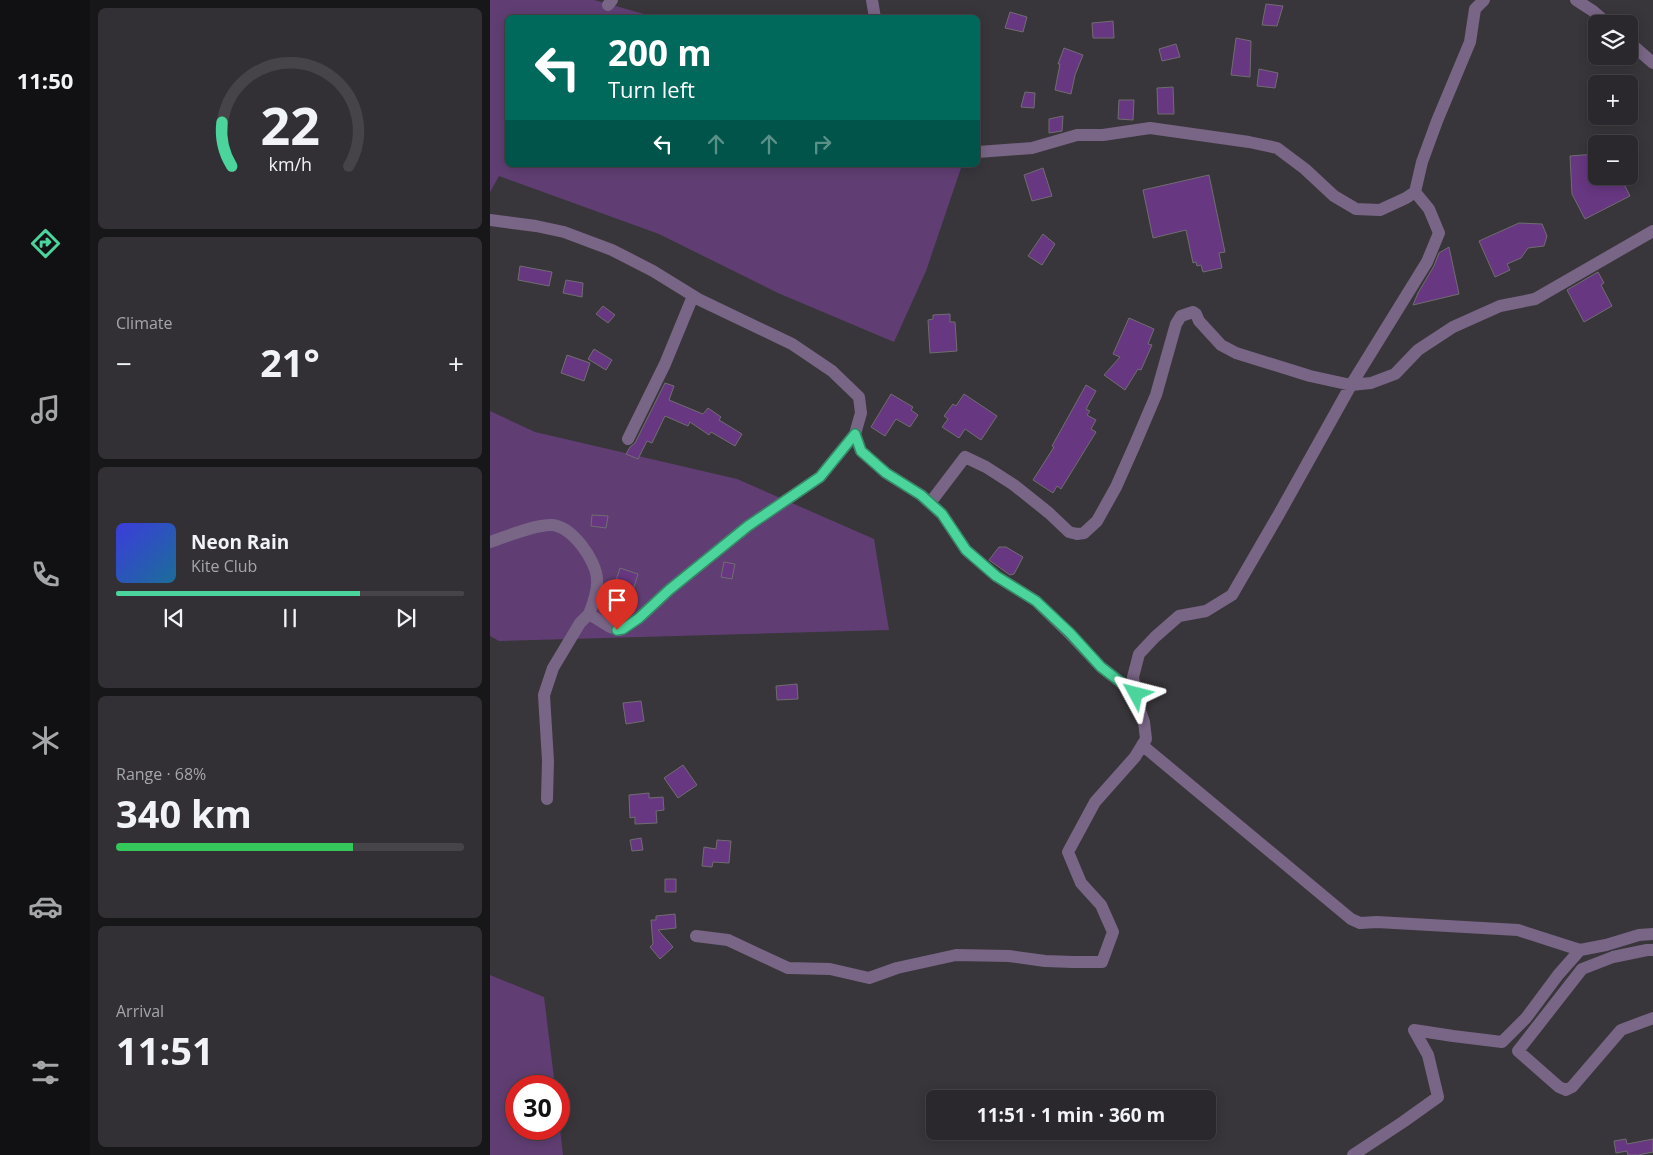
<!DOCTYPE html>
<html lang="en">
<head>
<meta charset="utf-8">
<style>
  :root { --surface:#2a282c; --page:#323034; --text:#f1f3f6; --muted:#a5a6a9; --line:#464448; --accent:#4bd49b }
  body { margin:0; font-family:"Open Sans",sans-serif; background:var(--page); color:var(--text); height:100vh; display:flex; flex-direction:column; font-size:19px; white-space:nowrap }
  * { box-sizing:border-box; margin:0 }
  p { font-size:16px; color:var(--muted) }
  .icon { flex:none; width:28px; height:28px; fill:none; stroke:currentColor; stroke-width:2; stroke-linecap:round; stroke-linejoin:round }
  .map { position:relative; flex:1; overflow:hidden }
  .details { display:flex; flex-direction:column; gap:8px; padding:8px; background:#171618; width:400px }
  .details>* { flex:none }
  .hud { position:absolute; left:15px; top:15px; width:475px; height:152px; border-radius:8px; box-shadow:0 2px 12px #0003,0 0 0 1px var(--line); background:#00695c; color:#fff; overflow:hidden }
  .tools { position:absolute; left:1098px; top:15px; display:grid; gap:10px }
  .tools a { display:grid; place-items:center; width:50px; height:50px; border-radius:8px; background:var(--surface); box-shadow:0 2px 12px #0003,0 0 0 1px var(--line); font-size:25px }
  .speed { position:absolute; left:15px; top:1075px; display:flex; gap:10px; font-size:25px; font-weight:700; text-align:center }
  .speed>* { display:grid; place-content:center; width:65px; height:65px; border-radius:50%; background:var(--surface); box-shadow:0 2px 12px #0003,0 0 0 1px var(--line); line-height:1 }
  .speed .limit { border:8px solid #d22; background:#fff; color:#111 }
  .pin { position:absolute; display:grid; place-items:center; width:42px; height:42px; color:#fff; margin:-51px -21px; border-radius:50% 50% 50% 0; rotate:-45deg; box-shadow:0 0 5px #0007 }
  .pin .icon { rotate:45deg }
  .me { position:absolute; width:55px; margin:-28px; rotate:308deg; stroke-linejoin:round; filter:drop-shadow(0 0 4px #0008) }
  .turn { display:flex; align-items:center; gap:18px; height:105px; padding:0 20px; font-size:22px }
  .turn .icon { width:65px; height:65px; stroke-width:2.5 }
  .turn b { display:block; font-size:35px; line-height:42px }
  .lanes { display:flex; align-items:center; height:48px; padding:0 20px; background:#0003; justify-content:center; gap:25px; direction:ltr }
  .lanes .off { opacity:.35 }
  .big { font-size:38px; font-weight:700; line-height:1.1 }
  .details .card { flex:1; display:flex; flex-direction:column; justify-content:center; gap:8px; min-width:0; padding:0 18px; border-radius:8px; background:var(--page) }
  .details .dial { align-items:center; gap:0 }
  .dial svg { height:130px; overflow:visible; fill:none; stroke:var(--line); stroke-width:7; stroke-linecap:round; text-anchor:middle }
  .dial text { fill:var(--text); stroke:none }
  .song { display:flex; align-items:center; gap:15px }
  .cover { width:60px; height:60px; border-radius:8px; background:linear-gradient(135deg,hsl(240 70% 55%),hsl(200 70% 35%)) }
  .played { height:5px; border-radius:2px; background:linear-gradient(90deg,var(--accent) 70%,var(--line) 70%) }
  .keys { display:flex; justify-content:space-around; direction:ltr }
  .heat { display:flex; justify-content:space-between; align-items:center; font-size:28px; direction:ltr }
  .charge { height:8px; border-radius:4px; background:linear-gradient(90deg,#34c759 68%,var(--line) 0) }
  .trip { position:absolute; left:436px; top:1090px; width:290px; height:50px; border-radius:8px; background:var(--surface); box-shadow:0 2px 12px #0003,0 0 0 1px var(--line); font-weight:700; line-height:50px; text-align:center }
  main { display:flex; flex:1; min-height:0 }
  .tab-bar { display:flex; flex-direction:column; width:90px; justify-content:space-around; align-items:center; background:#111012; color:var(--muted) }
  .tab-bar .icon { width:35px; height:35px }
  .tab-bar .current { color:var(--accent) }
  .tab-bar b { font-size:22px; color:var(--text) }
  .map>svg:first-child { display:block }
  .green { fill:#603e73 }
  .building { fill:#673781; stroke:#706d71 }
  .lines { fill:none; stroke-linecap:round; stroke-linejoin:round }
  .minor { stroke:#796586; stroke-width:12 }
  .route-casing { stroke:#318a65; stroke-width:12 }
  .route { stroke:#4bd49b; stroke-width:9 }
</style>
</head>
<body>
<main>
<nav class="tab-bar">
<b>11:50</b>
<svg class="icon current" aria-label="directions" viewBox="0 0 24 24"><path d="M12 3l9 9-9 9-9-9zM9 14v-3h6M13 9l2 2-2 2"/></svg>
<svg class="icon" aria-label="music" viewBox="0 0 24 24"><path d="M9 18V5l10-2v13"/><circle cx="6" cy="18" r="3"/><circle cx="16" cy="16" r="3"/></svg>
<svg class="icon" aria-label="phone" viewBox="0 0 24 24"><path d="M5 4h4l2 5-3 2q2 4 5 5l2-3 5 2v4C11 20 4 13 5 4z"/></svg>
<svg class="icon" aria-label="climate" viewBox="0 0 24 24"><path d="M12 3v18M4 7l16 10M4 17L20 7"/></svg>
<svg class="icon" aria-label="car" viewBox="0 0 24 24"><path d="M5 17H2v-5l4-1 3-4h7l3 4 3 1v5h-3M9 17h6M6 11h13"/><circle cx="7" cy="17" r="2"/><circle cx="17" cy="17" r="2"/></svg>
<svg class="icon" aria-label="filters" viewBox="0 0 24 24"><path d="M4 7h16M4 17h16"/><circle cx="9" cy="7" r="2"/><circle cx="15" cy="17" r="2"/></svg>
</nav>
<section class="details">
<div class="card dial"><svg viewBox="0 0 100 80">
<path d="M14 69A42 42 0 1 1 86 69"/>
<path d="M14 69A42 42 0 0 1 8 42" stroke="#4bd49b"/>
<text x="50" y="56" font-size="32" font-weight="700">22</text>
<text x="50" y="72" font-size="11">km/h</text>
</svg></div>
<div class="card"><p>Climate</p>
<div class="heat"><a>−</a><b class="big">21°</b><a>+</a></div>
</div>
<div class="card">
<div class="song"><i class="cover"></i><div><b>Neon Rain</b><p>Kite Club</p></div></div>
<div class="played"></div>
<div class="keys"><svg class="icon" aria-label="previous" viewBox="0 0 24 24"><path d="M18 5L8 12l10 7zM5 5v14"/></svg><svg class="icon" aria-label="pause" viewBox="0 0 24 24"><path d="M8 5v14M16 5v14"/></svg><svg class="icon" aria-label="next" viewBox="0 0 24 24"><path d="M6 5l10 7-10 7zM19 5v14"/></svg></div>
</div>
<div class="card"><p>Range · 68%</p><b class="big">340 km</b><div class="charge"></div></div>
<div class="card"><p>Arrival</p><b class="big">11:51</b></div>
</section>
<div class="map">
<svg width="1163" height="1155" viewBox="0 0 1163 1155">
  <rect width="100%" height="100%" fill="#38363a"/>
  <path class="green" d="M0,0H104L165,17L18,18V165H472L436,271L404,342L288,293L169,234L9,176L0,192Z
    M0,411L45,432L247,479L384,539L399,630L9,641L0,636Z
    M0,975L54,997L65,1086H26V1129H69V1120L73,1155H0Z"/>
  <path class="building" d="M776,4L793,6L787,26L772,25Z
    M520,12L537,17L533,32L515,28Z
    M623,21L624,38H603L602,23Z
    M746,38L761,41L760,77L741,75Z
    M686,44L690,57L672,61L669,49Z
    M574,48L593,55L585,75L581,94L565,90L570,64H568Z
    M769,69L788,73L785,88L767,86Z
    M683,87L684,114H668L667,88Z
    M535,92L545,93L544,108L531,107Z
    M629,100H644L643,120L628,119Z
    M573,116L572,131L559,133V119Z
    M1106,154V176H1130L1140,196L1095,219L1082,194L1080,156Z
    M553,168L562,196L542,201L534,175Z
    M719,175L735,252L729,253L732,268L713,272L711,265L707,266L706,262L703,263L696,230L663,238L653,190Z
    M1029,223L1052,224L1057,236L1054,246L1038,248L1031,258L1017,264L1020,270L1005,277L989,241Z
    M553,234L565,244L552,265L538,256Z
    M959,247L969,294L923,305L928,293L944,266L949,253Z
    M30,266L62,272L59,286L28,280Z
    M1108,272L1114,283L1111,285L1122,306L1094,322L1077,290Z
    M76,280L93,283L92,297L73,293Z
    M113,306L125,315L118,323L106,314Z
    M460,314V322H465L467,351L440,353L438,320L443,319V315Z
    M639,318L664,329L658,344L662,345L651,370L648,369L635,390L614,375L630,357L623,354Z
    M104,349L122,360L116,370L98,359Z
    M77,355L100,363L94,381L71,373Z
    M175,383L184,386L179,400L213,414L218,408L231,417L229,420L252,434L245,446L221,432L219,435L200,422L198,426L175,416L162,443L157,441L148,459L136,454L140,447L145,443Z
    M596,385L606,391L596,409L600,411L597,415L606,420L601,429L606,432L571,489L567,486L563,493L543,480L564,447L562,446Z
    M401,394L423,407L421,410L428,415L420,427L406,419L395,436L381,427Z
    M474,394L507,416L491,440L475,429L469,438L452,427L458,419L454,416L463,404L466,406Z
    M102,515L118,516L116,528L101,526Z
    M509,547H516L533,557L524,574L520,575L499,560Z
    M234,562L245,564L242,579L231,577Z
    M130,568L148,574L143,590L125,584Z
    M307,684L308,699L287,700L286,686Z
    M151,701L154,721L136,724L133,703Z
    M193,765L207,785L188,798L174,778Z
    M159,793V798L173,797L174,810L166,811L167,823L145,824V817L140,818L139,795Z
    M151,838L153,850L142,851L140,840Z
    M227,840L241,841L239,863L223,862L222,867L212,866L214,847L226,849Z
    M175,879H186V892H175Z
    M185,914L186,928L168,930L183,947L170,959L160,947L163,944L161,920H166V916Z
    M1136,1139L1137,1144L1163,1139V1152L1148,1155H1138L1137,1151L1126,1153L1124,1141Z"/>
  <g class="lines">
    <path class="minor" d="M382,0L385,18
      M1086,0L1103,11L1118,24
      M118,5L122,0
      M1139,42L1163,63
      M488,152L542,148L587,135H613L660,128L759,142L787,148L815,169L844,196L866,209L890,210L916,198L925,192
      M0,220L46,226L74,232L122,250L163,271L210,300L302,344L342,371L369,397L371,413L365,434L371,451L396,473L431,495L452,514L476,550L506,576L546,601L579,633L611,667L646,694
      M138,439L175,364L203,296
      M440,503L475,457L496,467L524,485L559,513L579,532L587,534L594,533L607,521L626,487L646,442L666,395L686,324L691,316L703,312L706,314L709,321L731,345L746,353L820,376L861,385L881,383L905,374L928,350L963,327L1010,306L1045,299L1163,231
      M0,542C19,536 40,526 60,525C81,524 107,561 107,580C108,591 103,604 99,614
      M652,745L861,919L870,923L887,922L1028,930L1090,950
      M57,799L58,761L54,695L63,668L90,623L99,614L120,627L130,630L149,618L179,590L258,526L330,477L365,434
      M206,936L238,940L298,968L340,969L379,978L407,968L466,955L519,956L555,961L583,962H612L623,932L611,905L591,883L578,852L605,802L645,757L656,739L654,722L647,702L643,677L649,654L665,637L689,616L716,611L742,595L789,514L861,385L937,262L949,233L939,209L925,192L932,162L947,121L980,42L985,9L994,0
      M1163,950H1157L1123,957L1092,969L1028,1051L1069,1087L1076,1090L1082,1087L1131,1030L1163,1018
      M924,1030L963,1036L1012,1042L1036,1018L1068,975L1090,950L1116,945L1149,935L1163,934
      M863,1155L913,1122L948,1097L938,1055L924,1030"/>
  </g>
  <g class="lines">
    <defs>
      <path id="route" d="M127,630L133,629L149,618L179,590L258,526L330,477L365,434L371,451L396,473L431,495L452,514L476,550L506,576L546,601L580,633L611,667L646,694"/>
    </defs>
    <use href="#route" class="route-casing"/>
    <use href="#route" class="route"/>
  </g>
</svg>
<div class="tools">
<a><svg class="icon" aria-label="layers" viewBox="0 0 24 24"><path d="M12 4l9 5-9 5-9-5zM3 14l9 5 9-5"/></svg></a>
<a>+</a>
<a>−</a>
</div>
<div class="speed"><div class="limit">30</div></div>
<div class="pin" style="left:127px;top:630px;background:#d93025"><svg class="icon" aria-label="arrive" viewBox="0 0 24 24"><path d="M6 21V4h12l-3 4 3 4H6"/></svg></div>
<svg class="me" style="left:646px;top:694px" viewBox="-20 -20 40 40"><path d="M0-17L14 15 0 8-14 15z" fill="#4bd49b" stroke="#fff" stroke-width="4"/></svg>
<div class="trip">11:51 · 1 min · 360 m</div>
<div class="hud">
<div class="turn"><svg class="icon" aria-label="left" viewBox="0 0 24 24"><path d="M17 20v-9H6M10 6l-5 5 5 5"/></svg><div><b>200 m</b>Turn left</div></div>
<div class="lanes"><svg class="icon" aria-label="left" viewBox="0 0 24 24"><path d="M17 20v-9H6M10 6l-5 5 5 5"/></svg><svg class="icon off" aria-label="ahead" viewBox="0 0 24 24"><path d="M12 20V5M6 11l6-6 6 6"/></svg><svg class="icon off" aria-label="ahead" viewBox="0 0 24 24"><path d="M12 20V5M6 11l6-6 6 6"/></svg><svg class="icon off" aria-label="right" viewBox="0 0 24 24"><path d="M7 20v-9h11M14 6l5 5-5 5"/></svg></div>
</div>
</div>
</main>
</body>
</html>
